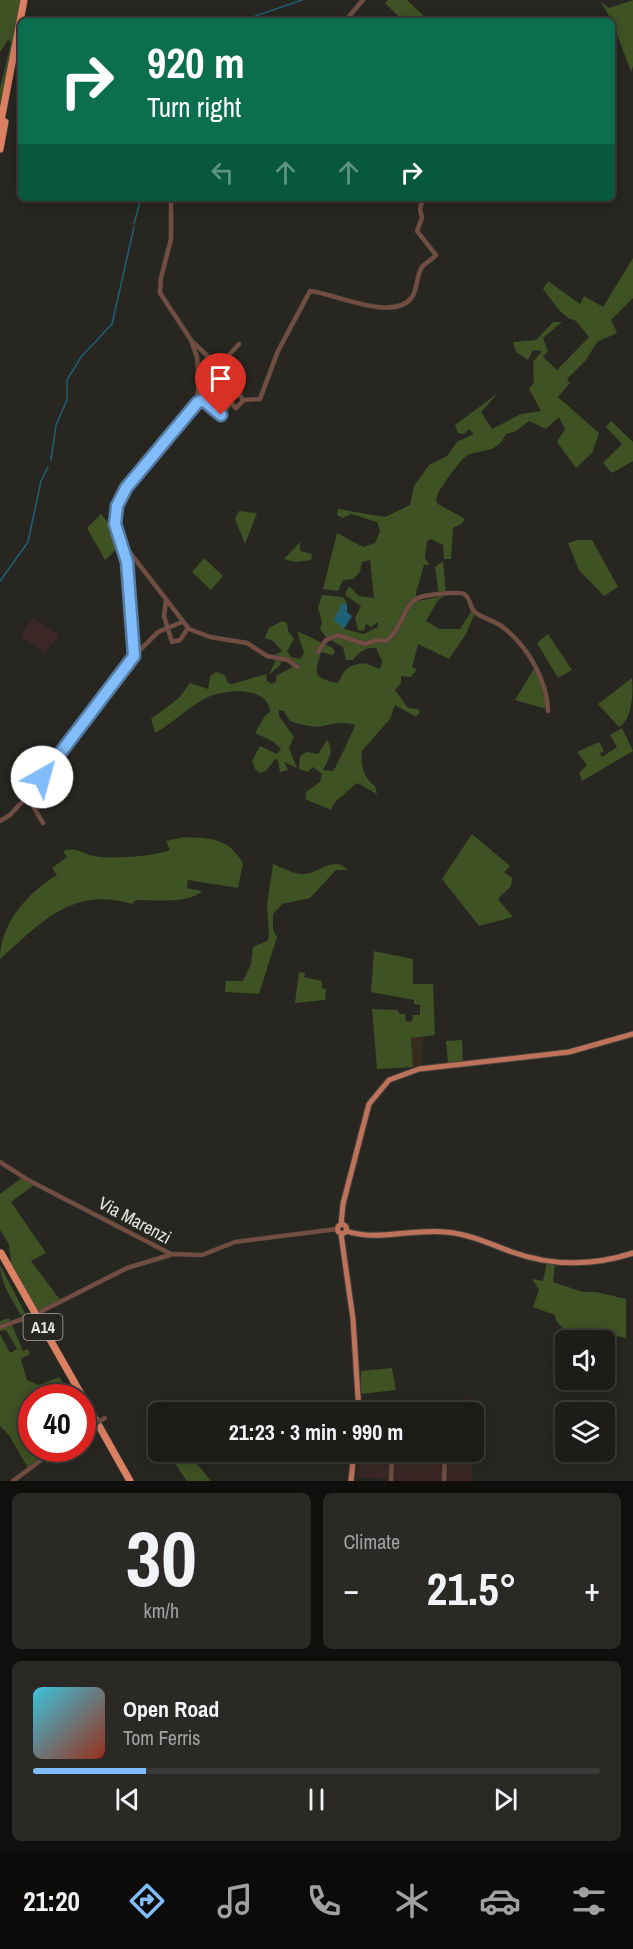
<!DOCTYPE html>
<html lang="en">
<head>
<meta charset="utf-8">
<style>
  :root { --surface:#1e1c19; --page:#2b2926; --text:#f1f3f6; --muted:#a1a1a2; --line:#3c3a38; --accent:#81bdfa }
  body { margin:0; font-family:"Archivo Narrow",sans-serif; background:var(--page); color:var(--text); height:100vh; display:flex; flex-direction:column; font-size:22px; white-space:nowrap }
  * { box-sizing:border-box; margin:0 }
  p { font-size:20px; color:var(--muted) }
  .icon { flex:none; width:33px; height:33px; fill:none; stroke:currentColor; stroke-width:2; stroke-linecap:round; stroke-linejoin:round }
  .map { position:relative; height:1481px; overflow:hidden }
  .side { display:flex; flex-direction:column; gap:12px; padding:12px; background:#100f0e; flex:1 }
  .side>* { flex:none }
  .top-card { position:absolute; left:18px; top:18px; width:597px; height:183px; border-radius:9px; box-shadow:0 3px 15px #0003,0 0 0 2px var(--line); background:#0b6e4f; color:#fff; overflow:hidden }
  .tools { position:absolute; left:555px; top:1330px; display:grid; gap:12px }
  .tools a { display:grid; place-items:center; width:60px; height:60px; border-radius:9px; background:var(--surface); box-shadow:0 3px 15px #0003,0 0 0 2px var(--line); font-size:30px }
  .speed { position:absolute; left:18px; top:1384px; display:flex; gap:12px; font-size:30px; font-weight:700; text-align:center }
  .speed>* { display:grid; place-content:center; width:78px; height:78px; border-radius:50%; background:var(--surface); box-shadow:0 3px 15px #0003,0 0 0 2px var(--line); line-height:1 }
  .speed .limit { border:9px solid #d22; background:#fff; color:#111 }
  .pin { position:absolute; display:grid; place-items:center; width:51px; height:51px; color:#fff; margin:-62px -26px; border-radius:50% 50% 50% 0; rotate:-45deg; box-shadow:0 0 6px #0007 }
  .pin .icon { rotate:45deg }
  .me { position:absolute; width:66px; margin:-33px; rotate:38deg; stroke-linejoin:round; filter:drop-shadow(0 0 4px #0008) }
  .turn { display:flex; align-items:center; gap:21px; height:126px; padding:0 30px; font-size:27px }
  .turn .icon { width:78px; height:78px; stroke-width:2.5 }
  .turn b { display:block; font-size:42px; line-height:51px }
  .lanes { display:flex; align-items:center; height:57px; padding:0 30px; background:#0003; justify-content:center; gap:30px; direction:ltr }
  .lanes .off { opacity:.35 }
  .big { font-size:45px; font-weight:700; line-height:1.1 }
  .side .tile { flex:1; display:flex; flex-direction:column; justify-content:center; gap:9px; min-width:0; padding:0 21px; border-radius:9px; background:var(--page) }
  .side .dial { align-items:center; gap:0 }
  .dial b { font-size:78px; line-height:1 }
  .song { display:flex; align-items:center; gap:18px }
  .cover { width:72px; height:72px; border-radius:9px; background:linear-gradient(135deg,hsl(190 70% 55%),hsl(10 70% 35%)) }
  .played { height:6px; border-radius:3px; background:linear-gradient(90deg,var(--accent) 20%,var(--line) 20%) }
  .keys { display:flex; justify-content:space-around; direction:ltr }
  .heat { display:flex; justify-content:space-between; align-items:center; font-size:33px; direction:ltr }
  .side .tiles { flex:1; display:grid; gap:12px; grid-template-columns:1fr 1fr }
  .tile:last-child { grid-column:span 2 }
  .trip { position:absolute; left:148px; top:1402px; width:336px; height:60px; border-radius:9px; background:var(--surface); box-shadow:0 3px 15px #0003,0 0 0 2px var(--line); font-weight:700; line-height:60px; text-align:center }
  .tabs { display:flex; height:96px; justify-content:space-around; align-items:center; background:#0c0b0a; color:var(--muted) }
  .tabs .icon { width:42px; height:42px }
  .tabs .current { color:var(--accent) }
  .tabs b { font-size:27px; color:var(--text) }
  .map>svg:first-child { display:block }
  .commercial { fill:#372b1d }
  .industrial { fill:#3b2826 }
  .green { fill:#3e5224 }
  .water { fill:#1e6076 }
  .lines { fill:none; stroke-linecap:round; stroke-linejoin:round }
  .stream { stroke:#1e6076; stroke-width:1.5 }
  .minor-casing { stroke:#43413c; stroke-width:5 }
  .major-casing { stroke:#43413c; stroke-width:7 }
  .highway-casing { stroke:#43413c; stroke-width:8 }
  .minor { stroke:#734d41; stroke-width:4 }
  .major { stroke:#be7259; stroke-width:5 }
  .highway { stroke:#dc8062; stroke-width:7 }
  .minor-bridge-casing { stroke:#43413c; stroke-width:5; stroke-linecap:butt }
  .highway-bridge-casing { stroke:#43413c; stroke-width:8; stroke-linecap:butt }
  .minor-bridge { stroke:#734d41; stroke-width:4 }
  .highway-bridge { stroke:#dc8062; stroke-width:7 }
  .route-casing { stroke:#547ba2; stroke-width:15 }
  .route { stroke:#81bdfa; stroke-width:10 }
  .labels { text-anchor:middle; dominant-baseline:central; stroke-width:6; stroke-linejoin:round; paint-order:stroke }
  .shield { fill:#282621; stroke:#adaca7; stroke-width:1.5 }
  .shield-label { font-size:16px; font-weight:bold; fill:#e6e5e1 }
  .street-label { font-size:18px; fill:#e6e5e1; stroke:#282621 }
</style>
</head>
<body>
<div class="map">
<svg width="633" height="1481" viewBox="0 0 633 1481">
  <rect width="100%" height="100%" fill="#282621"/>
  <path class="commercial" d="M424,1036L422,1066L413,1067L411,1038Z"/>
  <path class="industrial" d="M33,617L59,636L45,653L21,636Z
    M471,1398V1413H431L430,1407Z
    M360,1452H472V1481H389V1479L358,1477Z"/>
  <path class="green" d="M0,0H21L0,108V89L11,42L8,40L0,52Z
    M388,0H407L429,21H403L385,3Z
    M633,0V66L631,72L612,21L601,2L609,8Z
    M633,258V298L611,320L617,333L597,342L586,360L567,379L570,383L558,397L599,433L592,453L576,468L557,442L565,429L559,417L546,429L529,421L516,431L506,434C495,455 485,448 468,455C460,459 443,485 438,493L436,500L438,504L465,519L461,524L453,528L451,559H444L443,545L431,539L427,541L425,558L430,565H424L416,593L417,601L439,597L435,567L443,561L446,595L438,600L426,621L439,629H460L471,612L467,599L475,613L466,634L449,659L418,644L412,668L417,669L411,677L401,676V683L395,690L408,708L418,709L420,712L416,717L395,705L390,719L362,751C360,764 364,779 375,786L377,794L357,783L335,802L331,810L305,799L306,792L320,782L322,774L313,767L308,772L299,769L300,756L307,752L318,754L327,740C335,751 328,760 323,770L333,771C337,766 353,731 355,725C342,721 335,724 322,726C315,728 297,724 290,721L284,711L279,710V716L294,737L289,748L297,768L284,762L288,770L280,772L278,760L275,759L266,771L260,773L255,769L252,761L260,746L277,754L281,749L274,742L255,733L265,716L270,712C269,685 223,689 206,698C187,708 173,723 155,733L151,719L179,698L190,683L208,689L210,676L216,672L225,675L228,683L232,684L266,674L267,681L272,684L276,682V676L294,666L289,661L280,660L281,664L269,675L275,662L273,656L282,651L273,641L265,638L269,628L282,621L287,623L288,631L294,639L287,651L291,657L300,659L304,653L297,631L333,648L335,652L332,655L321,652C316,672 310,677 337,683C342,679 341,675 345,671C355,661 368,662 378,669L381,667L382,661L376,648C366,647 359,652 353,660H346L343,647L327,638L320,629L322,622L318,608L322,595L343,597L347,603H344V629L364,634L378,627V622L371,627L366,624L364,631L358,630L355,618L361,606L345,595L349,586L359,596L374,598L370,560L362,562L360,572L353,579L343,580L338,591L323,589L337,533L363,547L375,543L380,531L377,522L351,514L343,518L337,515L338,509L385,517L410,505L414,486L429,465L447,456L457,442L474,434L469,429L464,434L458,433L455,425L498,393L481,412L492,429L521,414L541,411L529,389L534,382L533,362L542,351L533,350L528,360L516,352L513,342L536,340L553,322H562L543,338L548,351L543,357L557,370L589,337L576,321L568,318L559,310L543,289L548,281L580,304L584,296L603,307Z
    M611,421L633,442V461L612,473L603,463L622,444L606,427Z
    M239,511L257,513L245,544L235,519Z
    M101,514L116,532L121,545L105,560L87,528Z
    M577,540H592L618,587L604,596L579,570L568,543Z
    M300,542V551L312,554L311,560L295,562L284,559Z
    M204,558L223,576L211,590L192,572Z
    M548,634L572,670L558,678L537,643Z
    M535,667L544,684L546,709L515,700Z
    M632,678C633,694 633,718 619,727L598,704Z
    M622,728L633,751L582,781L579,773L587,765L577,752L599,742L604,751L600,753L602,757L617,747L610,735Z
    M472,834L510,866L504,872L512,878L511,886L498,899L513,917L479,926L442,879Z
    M185,837C212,838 228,838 243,863L238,888L188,880L187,888L202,891C189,904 154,900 136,900L132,904C72,886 41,923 0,959C0,924 28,892 57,875L52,868L67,857L63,851C77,846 85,856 99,857C121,858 149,857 170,850L166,841Z
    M273,864C283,868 295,875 305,874C320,873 333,855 348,870H336L310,898L282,904L273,914V930L277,937L259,994L225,992L226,981H243L251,964L253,947L267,941L269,937L267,905Z
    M374,951L413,959V984H433L435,1035L411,1038L413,1067L377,1069L372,1009L397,1010L400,1014H405L406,1021L412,1022L413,1015H420V1005L414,1004V1000L371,992Z
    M299,972L305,973L304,977L322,981V988L326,989L325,1000L295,1003Z
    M462,1040L463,1062L448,1064L446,1041Z
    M23,1177L34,1185L11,1202L46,1253L31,1261L61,1301L38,1312L11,1264L9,1244L0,1230V1194Z
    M547,1262L555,1263L553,1282L583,1292H596L626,1299V1338L610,1335L609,1345L615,1346L611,1365L605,1363L604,1341H566L565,1352H563L562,1339L567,1332L556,1321L555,1315L533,1307L539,1290L532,1279L543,1281Z
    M0,1265L26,1315L22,1317C13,1301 0,1283 0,1265Z
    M9,1318L23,1351L28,1349L30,1354L21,1359L27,1380L39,1385L59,1377L73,1398H67L57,1384L46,1391L38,1388L35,1391V1398H32L31,1412L28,1406L21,1412L23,1422L20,1428L40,1459L28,1468L9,1435L0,1426V1334L10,1353L17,1349L6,1330L0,1331V1321Z
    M392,1368L396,1390L361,1394V1371Z
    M179,1452H187L211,1481H187L171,1458Z"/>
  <path class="water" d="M347,603V612L352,616L344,629L334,620L342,604Z"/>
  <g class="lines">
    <path class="stream" d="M241,21L302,0
      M134,224L141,198
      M51,460L56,425L67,400V380L81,357L112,324L134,227
      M0,581L28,542L41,481L48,467"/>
    <defs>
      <path id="minor" d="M345,21L363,0
        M194,343L224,372L243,400L260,399L278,351L310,291C333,293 394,323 412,297C418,288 416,276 422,267C426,262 432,260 436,255L417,231L422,218L420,209L423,198
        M218,367L239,344
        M203,400L221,415L231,403L236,408L244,400
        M203,400L228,380
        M121,541L189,629L210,637L247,643L267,656L288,660L297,667
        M166,600L164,616L172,642L180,640L188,628
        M318,652L326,640L338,635L365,644L377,640L386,641C403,628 403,605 418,598C423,595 459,591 464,594C471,597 469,608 476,613C484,619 496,621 504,628C528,647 547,680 548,711
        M135,655L158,632L182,622
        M27,796L43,823
        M0,821L10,815L22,802L134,656L127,562L116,532V510L126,488L195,407L199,385L197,357L191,340L160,293L161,278L171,239V198
        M0,1162L28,1180L171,1254L202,1255L235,1242L337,1229
        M38,1313L127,1268L170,1255
        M0,1327L28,1317
        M437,1413L446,1410V1413
        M13,1481L56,1449
        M391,1481L392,1452
        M444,1481L445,1452"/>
      <path id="major" d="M337.5 1229a4.5 4.5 0 1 1 9 0a4.5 4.5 0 1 1-9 0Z
        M341,1225L343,1204L369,1104L389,1080L419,1069L569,1052L633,1034
        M346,1231C379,1242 412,1228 446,1232C469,1234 490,1244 512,1252C551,1266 593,1266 633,1253
        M341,1234L353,1319L359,1413
        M351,1481L354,1452"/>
      <path id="highway" d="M0,126L24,0
        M0,149L5,122
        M85,1401L130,1481"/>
    </defs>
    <use href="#minor" class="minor-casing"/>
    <use href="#major" class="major-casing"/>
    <use href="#highway" class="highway-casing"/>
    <use href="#minor" class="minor"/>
    <use href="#major" class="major"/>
    <use href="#highway" class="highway"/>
    <defs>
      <path id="minor-bridge" d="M85,1429L105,1418"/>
      <path id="highway-bridge" d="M1,1253L85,1401"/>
    </defs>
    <use href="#minor-bridge" class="minor-bridge-casing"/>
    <use href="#highway-bridge" class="highway-bridge-casing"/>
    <use href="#minor-bridge" class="minor-bridge"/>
    <use href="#highway-bridge" class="highway-bridge"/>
  </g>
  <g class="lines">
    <defs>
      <path id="route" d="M42,777L134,656L127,562L115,524L117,506L126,488L197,403L203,400L221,415"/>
    </defs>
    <use href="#route" class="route-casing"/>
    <use href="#route" class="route"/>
  </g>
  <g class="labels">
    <rect class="shield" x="23.5" y="1314" width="39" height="26" rx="4.5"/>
    <g class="shield-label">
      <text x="43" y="1327">A14</text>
    </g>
    <g class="street-label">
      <text transform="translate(135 1220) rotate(28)">Via Marenzi</text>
    </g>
  </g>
</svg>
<div class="tools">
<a><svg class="icon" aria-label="sound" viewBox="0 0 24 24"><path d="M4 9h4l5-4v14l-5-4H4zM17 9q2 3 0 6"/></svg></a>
<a><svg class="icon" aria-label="layers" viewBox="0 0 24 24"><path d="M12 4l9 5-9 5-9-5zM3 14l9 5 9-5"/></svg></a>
</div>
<div class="speed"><div class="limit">40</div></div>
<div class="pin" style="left:221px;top:415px;background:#d93025"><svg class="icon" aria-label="arrive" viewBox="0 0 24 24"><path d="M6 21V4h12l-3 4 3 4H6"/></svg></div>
<svg class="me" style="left:42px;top:777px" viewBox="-20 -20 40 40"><circle r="19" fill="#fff"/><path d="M0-13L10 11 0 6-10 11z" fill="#81bdfa"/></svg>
<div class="trip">21:23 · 3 min · 990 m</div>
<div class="top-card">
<div class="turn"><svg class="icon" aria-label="right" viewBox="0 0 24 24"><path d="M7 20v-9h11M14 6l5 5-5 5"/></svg><div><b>920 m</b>Turn right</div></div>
<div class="lanes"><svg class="icon off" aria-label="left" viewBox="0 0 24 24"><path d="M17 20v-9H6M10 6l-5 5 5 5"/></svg><svg class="icon off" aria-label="ahead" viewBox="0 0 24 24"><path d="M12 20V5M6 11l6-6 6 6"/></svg><svg class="icon off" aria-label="ahead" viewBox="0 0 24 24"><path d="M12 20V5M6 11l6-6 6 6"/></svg><svg class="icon" aria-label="right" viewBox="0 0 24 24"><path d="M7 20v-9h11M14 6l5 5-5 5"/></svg></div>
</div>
</div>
<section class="side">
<div class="tiles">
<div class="tile dial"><b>30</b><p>km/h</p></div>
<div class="tile"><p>Climate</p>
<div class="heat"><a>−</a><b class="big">21.5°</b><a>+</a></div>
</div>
<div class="tile">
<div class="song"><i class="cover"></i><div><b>Open Road</b><p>Tom Ferris</p></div></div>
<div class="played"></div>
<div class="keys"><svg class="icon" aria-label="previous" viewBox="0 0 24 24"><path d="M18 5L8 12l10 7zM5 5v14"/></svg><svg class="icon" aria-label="pause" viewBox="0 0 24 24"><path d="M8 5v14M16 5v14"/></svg><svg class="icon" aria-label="next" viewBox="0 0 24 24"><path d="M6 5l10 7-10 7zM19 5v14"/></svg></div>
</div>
</div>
</section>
<nav class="tabs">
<b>21:20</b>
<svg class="icon current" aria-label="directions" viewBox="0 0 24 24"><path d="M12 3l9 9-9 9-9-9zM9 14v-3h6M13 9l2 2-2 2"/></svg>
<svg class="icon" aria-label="music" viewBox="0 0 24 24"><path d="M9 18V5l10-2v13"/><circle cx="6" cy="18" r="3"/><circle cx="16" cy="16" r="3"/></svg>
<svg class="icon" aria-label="phone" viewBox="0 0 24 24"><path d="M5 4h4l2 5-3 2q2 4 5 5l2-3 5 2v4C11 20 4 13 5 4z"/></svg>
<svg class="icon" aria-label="climate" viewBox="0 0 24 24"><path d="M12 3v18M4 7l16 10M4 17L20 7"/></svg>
<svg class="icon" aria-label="car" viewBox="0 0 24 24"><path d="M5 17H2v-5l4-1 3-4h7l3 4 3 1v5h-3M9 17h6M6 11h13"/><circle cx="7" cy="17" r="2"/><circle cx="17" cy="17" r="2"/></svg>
<svg class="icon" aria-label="filters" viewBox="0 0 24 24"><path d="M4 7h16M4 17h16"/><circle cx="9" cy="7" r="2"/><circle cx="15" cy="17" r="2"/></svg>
</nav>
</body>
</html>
